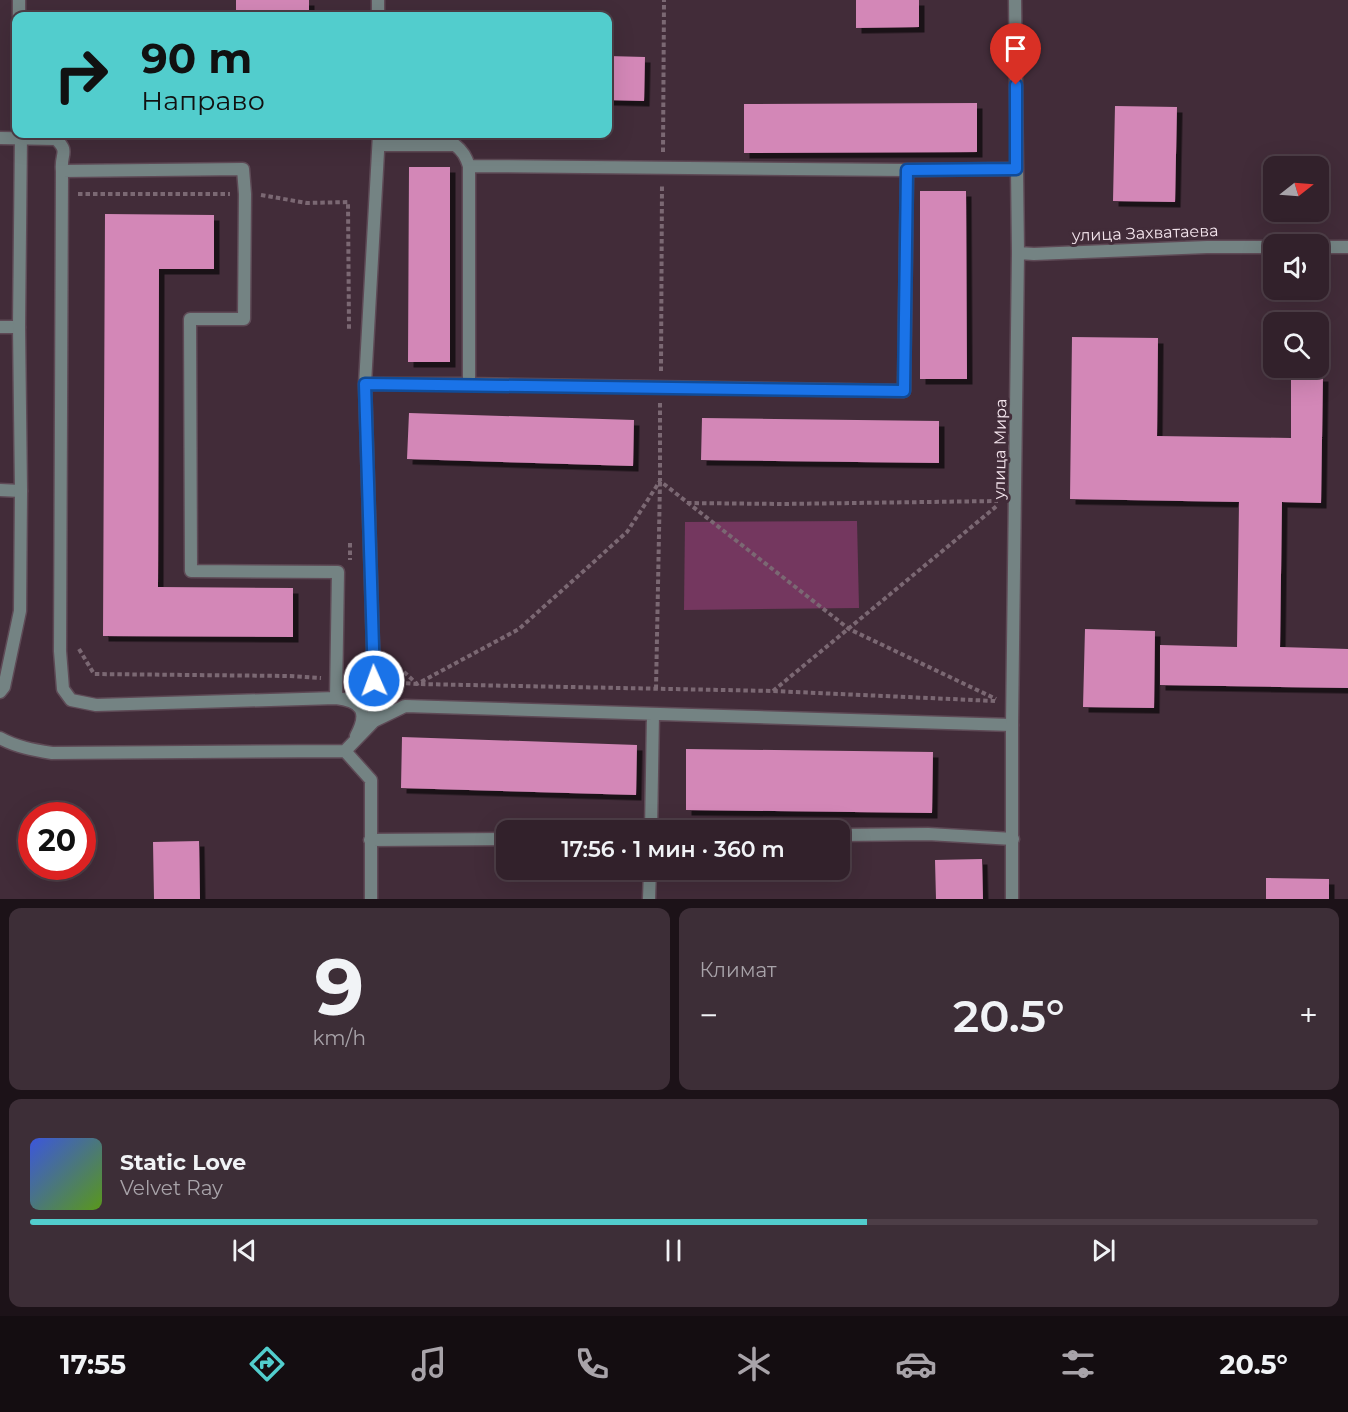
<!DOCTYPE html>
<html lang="ru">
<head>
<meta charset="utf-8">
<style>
  :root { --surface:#32212b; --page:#3d2e37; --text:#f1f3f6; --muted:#a8a3a9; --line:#4d3e47; --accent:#52cdcd }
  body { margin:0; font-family:Montserrat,sans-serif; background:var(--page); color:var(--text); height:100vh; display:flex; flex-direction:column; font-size:22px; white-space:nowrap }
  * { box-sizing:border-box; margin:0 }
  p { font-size:20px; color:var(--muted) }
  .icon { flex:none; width:33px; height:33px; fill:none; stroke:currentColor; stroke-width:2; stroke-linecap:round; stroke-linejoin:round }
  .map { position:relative; height:899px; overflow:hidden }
  .side { display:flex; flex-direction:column; gap:9px; padding:9px; background:#1c1218; flex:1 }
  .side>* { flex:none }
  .banner { position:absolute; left:12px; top:12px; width:600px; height:126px; border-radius:12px; box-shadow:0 6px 24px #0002,0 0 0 2px var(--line); background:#52cdcd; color:#111; overflow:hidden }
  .needle { width:39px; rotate:73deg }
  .controls { position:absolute; left:1263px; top:156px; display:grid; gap:12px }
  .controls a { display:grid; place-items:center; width:66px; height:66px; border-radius:12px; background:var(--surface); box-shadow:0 6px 24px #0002,0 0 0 2px var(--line); font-size:30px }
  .speed { position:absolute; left:18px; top:802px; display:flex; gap:12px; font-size:30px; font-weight:700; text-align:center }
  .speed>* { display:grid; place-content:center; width:78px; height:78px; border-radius:50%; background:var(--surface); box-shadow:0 6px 24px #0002,0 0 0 2px var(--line); line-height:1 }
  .speed .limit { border:9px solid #d22; background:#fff; color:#111 }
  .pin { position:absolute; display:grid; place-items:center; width:51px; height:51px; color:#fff; margin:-62px -26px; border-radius:50% 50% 50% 0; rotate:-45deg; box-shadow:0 0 6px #0007 }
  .pin .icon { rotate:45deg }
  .me { position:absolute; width:66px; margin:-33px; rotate:358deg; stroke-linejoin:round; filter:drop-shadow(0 0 4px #0008) }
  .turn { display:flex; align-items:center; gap:21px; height:126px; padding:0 30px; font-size:27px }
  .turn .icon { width:78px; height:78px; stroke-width:2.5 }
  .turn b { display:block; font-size:42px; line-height:51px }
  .big { font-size:45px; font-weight:600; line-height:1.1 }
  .side .tile { flex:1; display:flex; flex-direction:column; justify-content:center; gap:9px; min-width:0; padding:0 21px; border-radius:12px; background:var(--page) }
  .side .dial { align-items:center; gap:0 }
  .dial b { font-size:78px; line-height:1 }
  .song { display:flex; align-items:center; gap:18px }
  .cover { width:72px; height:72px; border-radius:9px; background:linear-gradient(135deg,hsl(230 70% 55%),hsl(90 70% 35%)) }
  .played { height:6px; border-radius:3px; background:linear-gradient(90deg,var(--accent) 65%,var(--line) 65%) }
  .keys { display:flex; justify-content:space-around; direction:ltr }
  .heat { display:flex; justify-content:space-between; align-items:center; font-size:33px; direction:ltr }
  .side .tiles { flex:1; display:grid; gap:9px; grid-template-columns:1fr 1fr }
  .tile:last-child { grid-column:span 2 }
  .trip { position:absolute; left:496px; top:820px; width:354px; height:60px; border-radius:12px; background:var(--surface); box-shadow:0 6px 24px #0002,0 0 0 2px var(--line); font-weight:600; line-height:60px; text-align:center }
  .dock { display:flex; height:96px; justify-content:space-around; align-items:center; background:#140d11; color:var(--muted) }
  .dock .icon { width:42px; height:42px }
  .dock .current { color:var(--accent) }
  .dock b { font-size:27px; color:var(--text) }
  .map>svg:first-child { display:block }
  .green { fill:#74375f }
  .building { fill:#d387b7; filter:url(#shadow) }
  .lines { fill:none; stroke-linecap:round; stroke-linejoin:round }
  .service-casing { stroke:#5e4a56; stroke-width:15 }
  .minor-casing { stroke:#5e4a56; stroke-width:15 }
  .path { stroke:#7b6873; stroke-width:4; stroke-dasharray:4.5 3; stroke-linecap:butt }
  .service { stroke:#748383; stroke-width:12 }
  .minor { stroke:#748383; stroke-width:12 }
  .route-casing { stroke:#114b97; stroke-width:15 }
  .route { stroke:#1a73e8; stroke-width:10 }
  .labels { text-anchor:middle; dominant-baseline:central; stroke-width:6; stroke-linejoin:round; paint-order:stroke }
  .street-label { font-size:16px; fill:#f4e5ed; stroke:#422c39 }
</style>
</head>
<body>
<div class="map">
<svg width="1348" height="899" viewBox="0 0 1348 899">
  <defs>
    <filter id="shadow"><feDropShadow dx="5.5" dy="5.5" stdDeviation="0" flood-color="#0009"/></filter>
  </defs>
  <rect width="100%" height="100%" fill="#422c39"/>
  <path class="green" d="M857,521L859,608L684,610L685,522Z"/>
  <path class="building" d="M236,0H309V15L236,13Z
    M856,0H919V27L856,28Z
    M608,56L645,57L644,101L608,100Z
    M977,103V152L744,153V104Z
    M1115,106L1177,107L1175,202L1113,201Z
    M409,167H450V362H408Z
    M920,191H966L967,379H920Z
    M105,214L214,215V269H159L158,587L293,588V637L103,636Z
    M1072,337L1158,338L1157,436L1291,438V376H1323L1321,503L1282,502L1280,647L1348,649V688L1160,685V645L1237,647L1239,502L1070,499Z
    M409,413L634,420L633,466L407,459Z
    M702,418L939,421V463L701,460Z
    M1085,629L1155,631L1154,708L1083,707Z
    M402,737L637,745L636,795L401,788Z
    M686,749L933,752L932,813L686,810Z
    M199,841L200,899H154L153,842Z
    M982,859L983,899H936L935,860Z
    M1266,878L1329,879V899H1266Z"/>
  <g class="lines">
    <defs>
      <path id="service" d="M378,0V16
        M0,138L56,139C70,153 60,153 62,171L60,651L63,689L71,700L96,705L336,698L338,572L191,571L190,319H244L245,194L243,169L62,171
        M379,145H455C463,151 466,157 469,166
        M907,170L904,391L469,384V166L907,170L1016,169
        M0,327H19
        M365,384H469
        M0,490L21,491
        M336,698C362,701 369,712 356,736
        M374,721V681L365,384L379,134
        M0,738C16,747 34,750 52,753L345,751L374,721L405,706L1012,725
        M345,751L371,780V899
        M651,831L653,714
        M840,835L928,834L1013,839
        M370,840L507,839
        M649,899L650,870"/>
      <path id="minor" d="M19,0V16
        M1318,247H1348
        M1018,253L1034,254L1207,247H1274
        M0,692L4,687L20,611L21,491L19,327L21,134
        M1012,899V725L1018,253L1015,0"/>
    </defs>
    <use href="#service" class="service-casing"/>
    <use href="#minor" class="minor-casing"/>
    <path class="path" d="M663,152L664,0
      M78,194H230
      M261,195L307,203L348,202L349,329
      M661,371L662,184
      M660,403V481L849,629L996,699
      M687,503L782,504L998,501
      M350,543V560
      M79,649L94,674L290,676L321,678
      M404,672L417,684L519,629L627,532L660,481
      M391,682L417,684L773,691L995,701
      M656,689L660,482
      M773,691L998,505"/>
    <use href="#service" class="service"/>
    <use href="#minor" class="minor"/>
  </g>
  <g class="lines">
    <defs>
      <path id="route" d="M374,681L365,384L904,391L907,170L1016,169V85"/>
    </defs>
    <use href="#route" class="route-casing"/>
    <use href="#route" class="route"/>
  </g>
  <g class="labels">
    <g class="street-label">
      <text transform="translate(1145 233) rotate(-2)">улица Захватаева</text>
      <text transform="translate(1000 449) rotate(-89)">улица Мира</text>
    </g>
  </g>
</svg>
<div class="controls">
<a><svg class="needle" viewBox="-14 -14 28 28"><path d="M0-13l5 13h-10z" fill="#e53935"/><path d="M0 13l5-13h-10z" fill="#a8a3a9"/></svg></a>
<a><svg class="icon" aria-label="sound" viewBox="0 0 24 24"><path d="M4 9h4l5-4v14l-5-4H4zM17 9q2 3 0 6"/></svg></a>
<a><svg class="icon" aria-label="search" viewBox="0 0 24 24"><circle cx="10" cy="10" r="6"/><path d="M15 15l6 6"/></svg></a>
</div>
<div class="speed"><div class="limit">20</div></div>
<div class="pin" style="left:1016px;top:85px;background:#d93025"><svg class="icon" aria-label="arrive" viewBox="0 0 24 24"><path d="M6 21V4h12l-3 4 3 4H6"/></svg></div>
<svg class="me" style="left:374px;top:681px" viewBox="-20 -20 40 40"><circle r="17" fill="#1a73e8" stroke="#fff" stroke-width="3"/><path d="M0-11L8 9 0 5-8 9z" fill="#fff"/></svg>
<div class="trip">17:56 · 1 мин · 360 m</div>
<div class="banner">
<div class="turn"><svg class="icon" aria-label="right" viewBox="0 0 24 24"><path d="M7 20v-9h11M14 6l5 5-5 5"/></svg><div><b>90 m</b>Направо</div></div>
</div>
</div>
<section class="side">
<div class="tiles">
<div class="tile dial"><b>9</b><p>km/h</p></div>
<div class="tile"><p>Климат</p>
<div class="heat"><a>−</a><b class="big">20.5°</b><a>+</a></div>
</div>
<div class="tile">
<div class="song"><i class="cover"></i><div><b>Static Love</b><p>Velvet Ray</p></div></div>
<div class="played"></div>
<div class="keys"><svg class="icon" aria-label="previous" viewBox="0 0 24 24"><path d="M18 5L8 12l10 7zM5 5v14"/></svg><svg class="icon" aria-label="pause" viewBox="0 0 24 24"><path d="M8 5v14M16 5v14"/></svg><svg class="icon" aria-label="next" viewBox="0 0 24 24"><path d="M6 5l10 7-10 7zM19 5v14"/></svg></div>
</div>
</div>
</section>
<nav class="dock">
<b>17:55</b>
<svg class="icon current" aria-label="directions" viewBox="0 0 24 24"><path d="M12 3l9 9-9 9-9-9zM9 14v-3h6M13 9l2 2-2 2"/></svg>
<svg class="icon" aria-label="music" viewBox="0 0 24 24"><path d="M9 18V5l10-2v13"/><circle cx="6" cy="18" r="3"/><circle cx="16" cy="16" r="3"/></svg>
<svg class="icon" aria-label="phone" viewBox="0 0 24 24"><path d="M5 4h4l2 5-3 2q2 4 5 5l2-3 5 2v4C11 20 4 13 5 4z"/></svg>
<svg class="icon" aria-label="climate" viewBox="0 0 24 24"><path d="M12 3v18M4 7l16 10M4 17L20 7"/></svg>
<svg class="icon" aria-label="car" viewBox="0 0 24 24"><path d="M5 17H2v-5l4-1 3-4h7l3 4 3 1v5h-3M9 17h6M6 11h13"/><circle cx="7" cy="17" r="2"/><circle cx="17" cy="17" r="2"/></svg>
<svg class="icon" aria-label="filters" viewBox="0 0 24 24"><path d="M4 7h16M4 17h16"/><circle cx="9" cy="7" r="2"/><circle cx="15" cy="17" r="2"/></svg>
<b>20.5°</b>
</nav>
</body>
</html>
